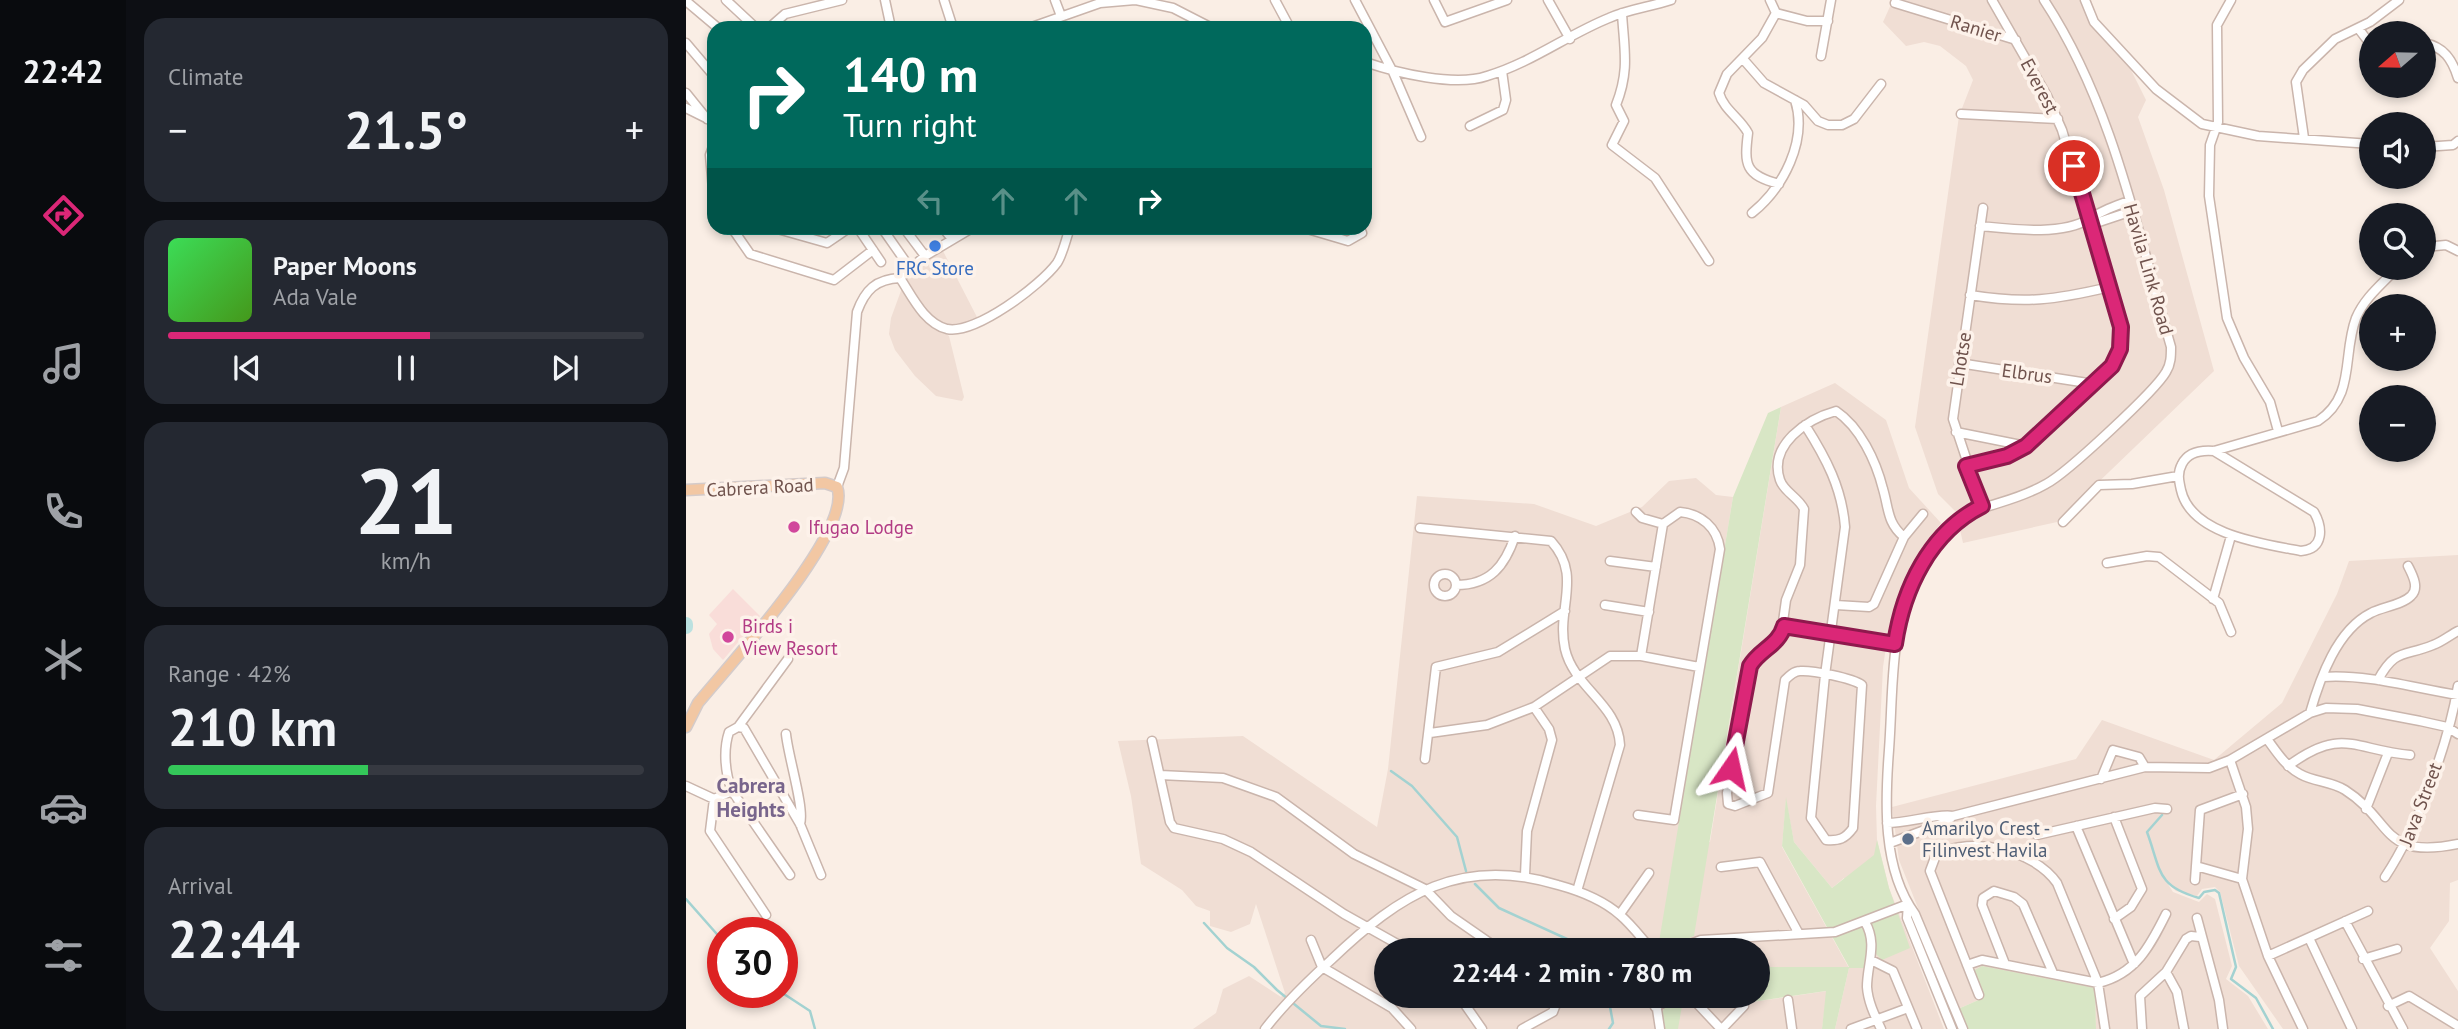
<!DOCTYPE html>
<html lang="en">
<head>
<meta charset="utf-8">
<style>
  :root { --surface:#171b24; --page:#242831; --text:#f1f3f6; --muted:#9ea1a6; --line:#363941; --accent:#db2777 }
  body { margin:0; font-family:"PT Sans",sans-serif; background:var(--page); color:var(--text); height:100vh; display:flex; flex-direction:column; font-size:26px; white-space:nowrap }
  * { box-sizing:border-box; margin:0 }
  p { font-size:23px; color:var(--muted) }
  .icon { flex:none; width:38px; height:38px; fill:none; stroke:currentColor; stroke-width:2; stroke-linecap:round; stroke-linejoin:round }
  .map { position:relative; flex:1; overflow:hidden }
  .drawer { display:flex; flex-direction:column; gap:18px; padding:18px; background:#0d0f14; width:560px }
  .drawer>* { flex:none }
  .hud { position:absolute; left:21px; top:21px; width:665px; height:214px; border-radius:21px; box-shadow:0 4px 10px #0003; background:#00695c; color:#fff; overflow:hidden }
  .needle { width:46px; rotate:250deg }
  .buttons { position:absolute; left:1673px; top:21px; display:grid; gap:14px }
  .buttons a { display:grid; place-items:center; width:77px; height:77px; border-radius:50%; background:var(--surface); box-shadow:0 4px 10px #0003; font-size:35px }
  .speed { position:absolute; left:21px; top:917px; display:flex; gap:14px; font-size:35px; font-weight:700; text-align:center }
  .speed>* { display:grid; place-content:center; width:91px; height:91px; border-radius:50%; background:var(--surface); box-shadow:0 4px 10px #0003; line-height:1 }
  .speed .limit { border:10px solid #d22; background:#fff; color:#111 }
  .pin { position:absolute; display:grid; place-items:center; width:60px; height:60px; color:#fff; margin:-30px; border:4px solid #fff; border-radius:50%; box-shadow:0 2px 7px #0007 }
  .me { position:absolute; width:77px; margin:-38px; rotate:11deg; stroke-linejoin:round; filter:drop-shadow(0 0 5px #0008) }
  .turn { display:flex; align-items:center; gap:24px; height:147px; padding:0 21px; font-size:32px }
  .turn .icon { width:91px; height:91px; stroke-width:2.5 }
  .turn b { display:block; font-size:49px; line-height:60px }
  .lanes { display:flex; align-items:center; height:66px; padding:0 21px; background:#0003; justify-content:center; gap:35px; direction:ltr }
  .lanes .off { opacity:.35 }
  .big { font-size:52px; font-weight:800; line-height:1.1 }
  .drawer .widget { flex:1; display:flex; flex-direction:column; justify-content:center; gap:10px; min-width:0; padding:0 24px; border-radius:21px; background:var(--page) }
  .drawer .dial { align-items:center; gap:0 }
  .dial b { font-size:91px; line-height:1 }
  .song { display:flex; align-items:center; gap:21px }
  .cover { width:84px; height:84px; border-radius:10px; background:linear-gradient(135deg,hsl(130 70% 55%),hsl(100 70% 35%)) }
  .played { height:7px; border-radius:4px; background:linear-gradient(90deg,var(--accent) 55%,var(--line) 55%) }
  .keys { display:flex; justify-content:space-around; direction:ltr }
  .heat { display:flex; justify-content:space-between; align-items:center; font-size:38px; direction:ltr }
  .charge { height:10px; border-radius:5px; background:linear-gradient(90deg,#34c759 42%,var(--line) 0) }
  .trip { position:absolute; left:688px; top:938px; width:396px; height:70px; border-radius:35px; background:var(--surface); box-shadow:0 4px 10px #0003; font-weight:800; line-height:70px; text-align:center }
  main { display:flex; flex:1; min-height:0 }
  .dock { display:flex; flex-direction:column; width:126px; justify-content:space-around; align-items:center; background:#090b0e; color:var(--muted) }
  .dock .icon { width:49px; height:49px }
  .dock .current { color:var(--accent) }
  .dock b { font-size:32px; color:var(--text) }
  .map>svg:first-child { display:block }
  .residential { fill:#f0ded4; fill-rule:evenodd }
  .commercial { fill:#f9ddd9 }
  .green { fill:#d8e6c5 }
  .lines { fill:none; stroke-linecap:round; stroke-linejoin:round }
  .stream { stroke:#a3d2d1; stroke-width:2.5 }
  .river { stroke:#bbe1e0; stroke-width:14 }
  .minor-casing { stroke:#cab5ac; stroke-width:11 }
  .major-casing { stroke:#d4cbca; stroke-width:13 }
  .minor { stroke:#fff; stroke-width:8 }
  .major { stroke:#f2c7a3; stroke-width:10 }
  .route-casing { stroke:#8e194d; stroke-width:18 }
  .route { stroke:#db2777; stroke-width:12 }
  .shop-dot { fill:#3f7fe0; stroke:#fdf2ea; stroke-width:2.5 }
  .hotel-dot { fill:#d1479c; stroke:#fdf2ea; stroke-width:2.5 }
  .service-dot { fill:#5c6f8a; stroke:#fdf2ea; stroke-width:2.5 }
  .labels { text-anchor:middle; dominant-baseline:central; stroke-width:7; stroke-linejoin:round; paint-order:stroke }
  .street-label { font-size:19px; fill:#70534d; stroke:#fdf2ea }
  .shop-label { font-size:19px; fill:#366cbe; stroke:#fdf2ea }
  .hotel-label { font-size:19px; fill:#b23c85; stroke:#fdf2ea; text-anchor:start }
  .service-label { font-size:19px; fill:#4e5e75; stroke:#fdf2ea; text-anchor:start }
  .neighbourhood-label { font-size:21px; font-weight:bold; fill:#78658c; stroke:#fdf2ea }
</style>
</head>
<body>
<main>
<nav class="dock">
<b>22:42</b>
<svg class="icon current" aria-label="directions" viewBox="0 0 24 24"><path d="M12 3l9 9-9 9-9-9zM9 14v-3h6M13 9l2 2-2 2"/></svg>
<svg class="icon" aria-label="music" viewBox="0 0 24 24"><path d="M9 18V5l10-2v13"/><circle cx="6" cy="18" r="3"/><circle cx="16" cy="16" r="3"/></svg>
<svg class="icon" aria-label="phone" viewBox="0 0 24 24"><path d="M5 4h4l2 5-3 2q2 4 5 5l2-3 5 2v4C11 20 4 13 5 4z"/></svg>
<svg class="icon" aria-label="climate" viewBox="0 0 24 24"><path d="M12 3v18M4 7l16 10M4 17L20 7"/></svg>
<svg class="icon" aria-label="car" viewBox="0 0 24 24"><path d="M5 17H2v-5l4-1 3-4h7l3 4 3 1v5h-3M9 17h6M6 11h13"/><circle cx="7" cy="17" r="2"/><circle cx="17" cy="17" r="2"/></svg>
<svg class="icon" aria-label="filters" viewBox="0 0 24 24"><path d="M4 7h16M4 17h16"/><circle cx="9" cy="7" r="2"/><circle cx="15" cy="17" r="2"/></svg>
</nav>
<section class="drawer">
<div class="widget"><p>Climate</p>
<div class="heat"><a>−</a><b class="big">21.5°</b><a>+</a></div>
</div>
<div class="widget">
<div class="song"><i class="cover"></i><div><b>Paper Moons</b><p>Ada Vale</p></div></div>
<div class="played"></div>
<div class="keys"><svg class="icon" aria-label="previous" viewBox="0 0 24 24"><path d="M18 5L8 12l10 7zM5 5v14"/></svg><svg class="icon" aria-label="pause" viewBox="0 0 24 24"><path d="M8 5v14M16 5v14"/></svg><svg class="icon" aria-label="next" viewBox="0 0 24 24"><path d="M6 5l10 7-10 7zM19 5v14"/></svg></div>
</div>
<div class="widget dial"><b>21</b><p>km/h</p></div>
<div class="widget"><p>Range · 42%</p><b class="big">210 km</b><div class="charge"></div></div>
<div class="widget"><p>Arrival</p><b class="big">22:44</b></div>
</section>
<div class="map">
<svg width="1772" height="1029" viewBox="0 0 1772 1029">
  <rect width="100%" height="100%" fill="#faeee5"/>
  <path class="residential" d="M1207,0H1394L1417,39L1439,58L1460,100L1452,117L1478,190L1528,371L1371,522L1277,543L1270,512L1252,494L1229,427L1273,116L1287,80L1280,66L1254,46L1238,42L1220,46L1197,22Z
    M257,251L293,321L262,328L244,318L216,278Z
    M216,288L240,322L263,336L278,397L276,401L250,396L229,376L209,350L203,334L205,318Z
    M1149,383L1200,420L1223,488L1255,523L1228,560L1204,621L1197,667L1190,806L1191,840L1203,888L1258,1029H1149L1163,968L1071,967V950H700V996H1052L1059,1003L1141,991L1136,1029H507L530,1013L537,989L563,976L595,997L599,993L570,904L564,924L545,932L524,926V911L510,906L496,890L455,864L445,796L432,741L557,736L691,827L702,769L731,496L848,504L910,526L956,507L983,481L1010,478L1030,495L1047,497L990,844L1024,842L1095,407ZM1100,800L1108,842L1146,888L1158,878L1163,968L1096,847Z
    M1772,555V880L1764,883L1763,921L1744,948L1772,991V1029H1597L1553,966L1534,892L1529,887L1516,889L1511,896L1490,891L1480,881L1487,892L1513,902L1521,894L1529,899L1546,966L1540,979L1562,996L1582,1029H1410L1408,988L1287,971L1297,998L1272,1009L1213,860L1206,807L1390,759L1416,720L1528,760L1596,703L1651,594L1663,561Z"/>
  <path class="commercial" d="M47,589L74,616L37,660L27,649L23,634L31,624L23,615Z"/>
  <path class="green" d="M1095,407L1008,936L977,949L972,948L1047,497L1082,413Z
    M1100,797L1108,842L1146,888L1188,855L1191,840L1203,888L1224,948L1196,960L1182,946L1180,968H1163L1149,1029H1136L1140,991L1059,1003L1052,996H1071V967H1163L1096,846Z
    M1296,966L1409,988L1410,1029H1280L1272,1009L1297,998L1287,971Z
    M990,1000H997L992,1029H979L976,1013L980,1005Z"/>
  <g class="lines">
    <path class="stream" d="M705,771L726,786L771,837L780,871
      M1476,815L1461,832C1475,870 1470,886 1513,898L1518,892L1529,890L1533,893L1550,967L1545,979L1570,998L1587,1029
      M789,884L813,908L892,944L917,950
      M0,899L37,941
      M518,923L541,948L568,967L591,990L635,1026L659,1029
      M95,992L124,1011L129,1029
      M922,996L927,1023L923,1029"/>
    <path class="river" d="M0,624V627"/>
    <defs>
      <path id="minor" d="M40,0L70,28
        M199,0L205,28
        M258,0L267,28
        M369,0L375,16
        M450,0L487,8L526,28
        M589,0L604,28
        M669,0L707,72L735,137
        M748,0L759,22L821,0
        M862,0L884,39
        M1084,0L1090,13L1121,21H1142
        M1399,0L1408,22L1470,89L1516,124L1572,136L1685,144
        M1545,0L1531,25L1532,122L1524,145L1523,196L1541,318L1558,358L1584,402L1592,431
        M0,1L32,28
        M1209,3L1330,40
        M936,13C938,49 944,70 930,105L938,121L926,145L969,178L1023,261
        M1090,13L1076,38L1041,74L1033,93C1038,110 1054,118 1062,133C1058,165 1059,175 1093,184
        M83,28L99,14L156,0
        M343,28L414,3L449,0
        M1672,28L1685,45
        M0,43L28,76
        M1738,43C1758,47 1766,59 1772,78
        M1135,56L1145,0
        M1057,59L1078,83L1118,105L1132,121L1142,125H1156L1168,119L1195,84
        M679,62C711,73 769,87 801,76C845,63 881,35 923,18C943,9 964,7 985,0
        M0,93L21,119
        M0,108L28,122
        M1275,114L1372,119
        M784,126L817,110L820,100L816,71
        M1618,138L1610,82L1617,70L1649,39L1684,22L1713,0
        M28,144L24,155L28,201
        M1738,147L1767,145L1772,141
        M1066,213C1097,188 1122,141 1109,100
        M1403,219L1413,222L1446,211
        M1294,226C1325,229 1375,236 1403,219C1418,210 1426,207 1443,201
        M46,228L64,254L148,280L187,250
        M88,228L141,243L163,228
        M172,228L195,262
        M196,228L224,268
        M218,228L239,256
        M257,228L266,239
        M618,228L662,241L676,233L674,228
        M1738,247L1760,245L1772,251
        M214,278L239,256L286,228
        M1284,295C1340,304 1368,300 1424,287
        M1273,363L1408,384
        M1119,425C1140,458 1156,488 1159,527L1139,675L1125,818L1140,840C1153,841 1159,839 1167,828L1176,685C1166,678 1126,670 1114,671C1108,671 1103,676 1099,680L1082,793L1049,806L1042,804L1041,793L1064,666L1095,636L1100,600L1114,565L1118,509C1112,497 1098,492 1094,480C1082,445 1121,419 1150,411C1174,427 1190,461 1197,489C1203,509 1201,523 1218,537
        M1270,432L1340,446
        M1528,451L1628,512C1637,528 1638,549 1615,551C1578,544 1505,535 1495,490C1493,481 1491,473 1496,464C1502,452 1516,450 1528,451L1632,421C1670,396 1656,355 1670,318C1679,297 1696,284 1711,268
        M1280,466L1321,455L1355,434L1426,366L1435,349V327L1376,130L1361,96L1306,0
        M151,487L158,468L171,312C179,290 190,279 214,278C226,296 238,323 261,329C289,335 355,285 371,263C377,254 380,238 384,228
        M1296,506L1267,419L1297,208
        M950,512L956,518L977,524
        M1377,522L1413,485L1446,484L1492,476
        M734,528L865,541C897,576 870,608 879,649C888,688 932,704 934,745L891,891
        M924,561L970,567
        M1421,563L1461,556L1473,557L1533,603L1545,632
        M748 585a11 11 0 1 1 22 0a11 11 0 1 1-22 0Z
        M770,585C804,585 819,566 829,536
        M1527,599L1545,536
        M919,605L963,612
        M1150,605L1183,607L1188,604L1218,537L1237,514
        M1098,626L1209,644
        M1637,677C1683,674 1727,688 1772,695
        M1692,680C1709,648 1718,657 1747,645C1756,642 1764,635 1772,631
        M1624,713C1634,678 1651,630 1685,613C1696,607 1716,605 1725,596C1734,588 1726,574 1722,566
        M52,727L102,659
        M744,733L801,725L848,707L924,656H955L1013,667
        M100,734C102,756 119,809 114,824
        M1581,739C1590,751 1599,766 1614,774C1628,782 1645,781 1659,790C1708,821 1694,860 1772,844
        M466,741L484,822L488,828L537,839L565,852L658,914L722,950
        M739,759L750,667L812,652L879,611
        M1544,760L1560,807L1562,829L1556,879L1582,956L1617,1029
        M1602,766C1656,726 1668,750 1724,755
        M474,775L537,778L590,797L668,854L739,889L765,916L814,950
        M1415,779L1427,750L1453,757L1459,767
        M0,786L28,799
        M46,791L28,799L24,831L80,915
        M1680,809L1702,753
        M952,815L988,820L1034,549C1031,527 1015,514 994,512L977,524L955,656
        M1201,823C1222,823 1252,813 1267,816
        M1390,826L1448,964
        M1351,835L1469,808L1481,809
        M1204,843L1260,822L1267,816L1459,767L1523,768L1544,760L1624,713L1640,708L1671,709L1734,721L1761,727L1772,734
        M1510,866L1556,879
        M1035,867L1074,862L1113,934
        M104,875L46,791C39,773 37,750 43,732L52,727L58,728L114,824L135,875
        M839,875L841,831L866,740L863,729L848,707
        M1699,877C1732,827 1762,745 1772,686
        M1509,880L1514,810L1557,794
        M1222,904L1221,918L1266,1029
        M934,914L963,873
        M1511,918L1533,1000L1537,1029
        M1428,919L1445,907L1456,889L1428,817
        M1659,921L1717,1029
        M1179,922C1192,944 1181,964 1181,987C1182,1002 1189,1016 1195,1029
        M1623,938L1666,1029
        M625,940L636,967L706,1008L725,1029
        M989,950L1015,940L1149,932L1222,904
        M1582,956L1682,911
        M1677,959L1711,949
        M1185,960L1207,971L1231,1029
        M1319,964L1296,905L1297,898L1308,891L1328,897L1337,904L1367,973
        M1281,965L1296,960L1412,983C1450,974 1464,946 1480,914
        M1480,972L1491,992L1498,1029
        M1293,995L1244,871L1250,855C1286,835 1348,850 1371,883L1412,983L1419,1029
        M773,996L796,1029
        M969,996L974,1029
        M1004,996L1035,1029
        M1102,1000L1106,1029
        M1013,1005L1022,996
        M1702,1006L1723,996L1772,1026
        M969,1007L991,996
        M579,1029C598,1004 622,981 645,960C714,894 775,855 872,885C894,891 917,900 934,915C946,925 956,939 966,950
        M836,1029L867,1012L873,996
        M1036,1029L1058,1006
        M1165,1029L1222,1008
        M1277,1029L1229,914C1196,869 1199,802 1203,750C1208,683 1202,614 1241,555C1281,496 1309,513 1360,484C1381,473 1469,391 1480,372C1485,364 1485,356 1485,347C1451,229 1426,103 1358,0
        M1456,1029L1454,996L1480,972L1500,939L1505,936L1514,937"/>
      <path id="major" d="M0,490L139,483L151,487C168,531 42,666 12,703L0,727"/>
    </defs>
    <use href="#minor" class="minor-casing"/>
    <use href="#major" class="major-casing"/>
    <use href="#minor" class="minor"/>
    <use href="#major" class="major"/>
  </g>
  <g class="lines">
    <defs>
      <path id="route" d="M1045,768L1064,666C1073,650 1093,645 1098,626L1209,644C1217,589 1244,532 1296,506L1280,466L1321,456L1340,446L1426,366L1434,349L1435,327L1388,166"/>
    </defs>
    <use href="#route" class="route-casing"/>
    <use href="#route" class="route"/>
  </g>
  <circle class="shop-dot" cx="249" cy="246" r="7"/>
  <g class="hotel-dot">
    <circle cx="108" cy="527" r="7"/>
    <circle cx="42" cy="637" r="7"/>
  </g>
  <circle class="service-dot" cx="1222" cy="839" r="7"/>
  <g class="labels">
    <g class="street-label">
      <text transform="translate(1290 28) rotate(17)">Ranier</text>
      <text transform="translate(1354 86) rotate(62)">Everest</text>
      <text transform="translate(1463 269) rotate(74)">Havila Link Road</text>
      <text transform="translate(1274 359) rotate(-81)">Lhotse</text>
      <text transform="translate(1341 373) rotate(8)">Elbrus</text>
      <text transform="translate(74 487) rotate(-3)">Cabrera Road</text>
      <text transform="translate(1734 804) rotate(-69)">Java Street</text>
    </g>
    <g class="shop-label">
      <text x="249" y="268">FRC Store</text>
    </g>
    <g class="hotel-label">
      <text x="122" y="527">Ifugao Lodge</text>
      <text x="56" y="626">Birds i<tspan x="56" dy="22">View Resort</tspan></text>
    </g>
    <g class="service-label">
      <text x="1236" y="828">Amarilyo Crest -<tspan x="1236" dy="22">Filinvest Havila</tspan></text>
    </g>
    <g class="neighbourhood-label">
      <text x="65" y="785">Cabrera<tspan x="65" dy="24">Heights</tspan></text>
    </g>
  </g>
</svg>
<div class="buttons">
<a><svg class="needle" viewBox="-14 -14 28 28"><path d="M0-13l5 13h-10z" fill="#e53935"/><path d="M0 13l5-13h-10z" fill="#9ea1a6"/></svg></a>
<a><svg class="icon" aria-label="sound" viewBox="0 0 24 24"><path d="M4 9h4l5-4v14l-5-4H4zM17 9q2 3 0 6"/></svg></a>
<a><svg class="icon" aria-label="search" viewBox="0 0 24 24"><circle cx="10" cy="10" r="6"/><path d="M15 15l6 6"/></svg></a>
<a>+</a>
<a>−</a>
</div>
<div class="speed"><div class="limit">30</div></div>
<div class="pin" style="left:1388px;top:166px;background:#d93025"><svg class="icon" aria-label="arrive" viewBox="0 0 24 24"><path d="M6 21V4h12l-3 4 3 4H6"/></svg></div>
<svg class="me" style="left:1045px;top:768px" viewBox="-20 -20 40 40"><path d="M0-17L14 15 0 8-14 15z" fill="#db2777" stroke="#fff" stroke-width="4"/></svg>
<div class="trip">22:44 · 2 min · 780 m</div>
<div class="hud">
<div class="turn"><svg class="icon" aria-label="right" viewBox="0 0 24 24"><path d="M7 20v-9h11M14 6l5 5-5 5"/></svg><div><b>140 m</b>Turn right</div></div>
<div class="lanes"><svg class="icon off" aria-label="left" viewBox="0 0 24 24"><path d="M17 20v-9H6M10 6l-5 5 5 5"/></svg><svg class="icon off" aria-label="ahead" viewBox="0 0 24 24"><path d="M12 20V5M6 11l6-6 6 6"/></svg><svg class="icon off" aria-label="ahead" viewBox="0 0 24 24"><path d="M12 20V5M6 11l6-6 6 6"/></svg><svg class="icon" aria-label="right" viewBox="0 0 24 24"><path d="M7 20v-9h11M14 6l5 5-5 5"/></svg></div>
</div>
</div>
</main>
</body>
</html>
